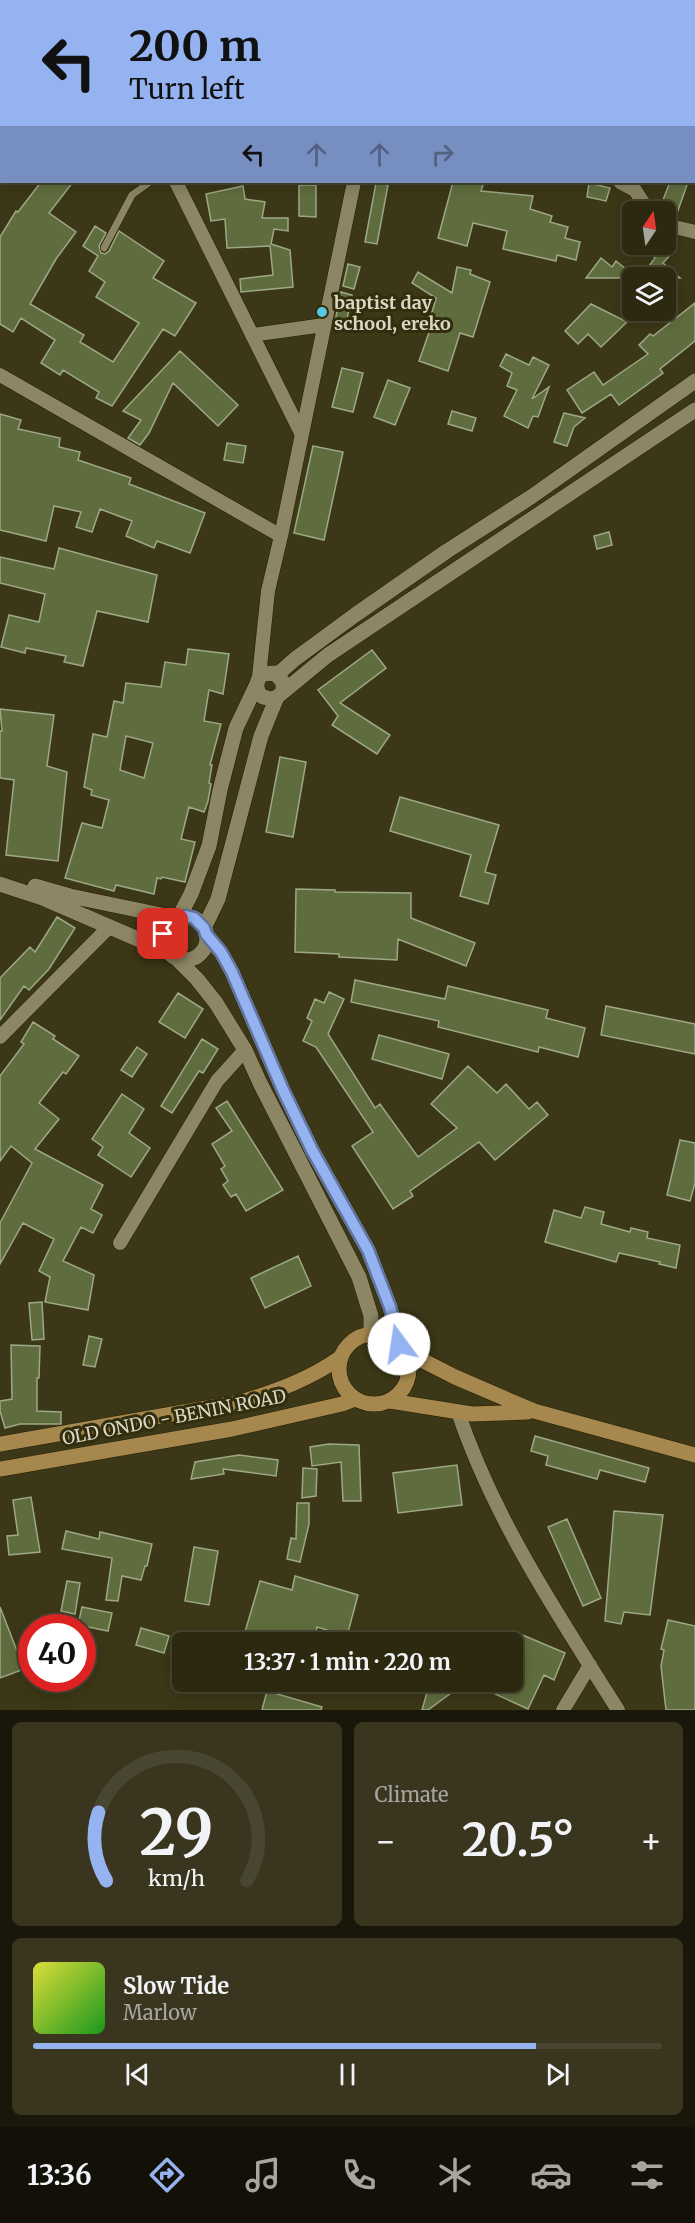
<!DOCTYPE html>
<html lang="en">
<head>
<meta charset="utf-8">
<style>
  :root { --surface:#2d2911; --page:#39351f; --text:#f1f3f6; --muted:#a7a69f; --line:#484531; --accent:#95b2f1 }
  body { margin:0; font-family:Merriweather,serif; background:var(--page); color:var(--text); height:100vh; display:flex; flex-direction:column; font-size:22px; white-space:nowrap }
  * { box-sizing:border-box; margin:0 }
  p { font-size:20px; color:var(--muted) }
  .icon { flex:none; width:33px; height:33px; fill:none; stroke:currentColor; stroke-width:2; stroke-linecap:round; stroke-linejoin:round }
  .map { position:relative; height:1710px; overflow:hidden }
  .details { display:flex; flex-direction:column; gap:12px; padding:12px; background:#191709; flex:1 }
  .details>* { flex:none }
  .guide { position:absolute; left:0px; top:0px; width:696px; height:183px; box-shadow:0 3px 15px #0003,0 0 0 2px var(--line); background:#95b2f1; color:#111; overflow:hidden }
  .needle { width:39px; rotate:13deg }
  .buttons { position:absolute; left:622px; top:201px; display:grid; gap:12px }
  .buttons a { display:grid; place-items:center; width:54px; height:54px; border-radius:9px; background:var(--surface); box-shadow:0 3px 15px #0003,0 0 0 2px var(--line); font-size:30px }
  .speed { position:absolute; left:18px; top:1614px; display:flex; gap:12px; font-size:30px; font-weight:700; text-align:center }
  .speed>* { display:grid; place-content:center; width:78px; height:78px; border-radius:50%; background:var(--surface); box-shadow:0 3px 15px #0003,0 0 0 2px var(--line); line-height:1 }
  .speed .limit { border:9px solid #d22; background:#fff; color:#111 }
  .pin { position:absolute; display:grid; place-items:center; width:51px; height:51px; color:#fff; margin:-26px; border-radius:12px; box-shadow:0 3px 9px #0006 }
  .me { position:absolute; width:66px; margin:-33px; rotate:346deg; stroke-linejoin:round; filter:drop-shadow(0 0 4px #0008) }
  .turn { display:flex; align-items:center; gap:21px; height:126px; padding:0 30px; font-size:27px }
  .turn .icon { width:78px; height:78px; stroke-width:2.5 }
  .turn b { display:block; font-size:42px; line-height:51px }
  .lanes { display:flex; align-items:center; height:57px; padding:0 30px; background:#0003; justify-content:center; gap:30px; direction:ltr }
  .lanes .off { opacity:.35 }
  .big { font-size:45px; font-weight:700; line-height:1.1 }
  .details .card { flex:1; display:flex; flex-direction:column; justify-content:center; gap:9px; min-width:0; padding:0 21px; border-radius:9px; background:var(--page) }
  .details .dial { align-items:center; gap:0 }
  .dial svg { height:156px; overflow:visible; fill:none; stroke:var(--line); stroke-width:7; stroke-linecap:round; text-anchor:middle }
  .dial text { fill:var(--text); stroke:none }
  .song { display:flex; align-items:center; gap:18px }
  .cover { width:72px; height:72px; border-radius:9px; background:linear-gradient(135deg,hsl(60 70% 55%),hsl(120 70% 35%)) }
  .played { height:6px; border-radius:3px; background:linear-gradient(90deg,var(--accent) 80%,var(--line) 80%) }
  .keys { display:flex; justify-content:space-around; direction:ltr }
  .heat { display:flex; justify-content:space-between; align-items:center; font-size:33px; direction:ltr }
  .details .tiles { flex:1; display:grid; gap:12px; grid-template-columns:1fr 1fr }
  .card:last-child { grid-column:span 2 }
  .trip { position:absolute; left:172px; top:1632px; width:351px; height:60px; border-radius:9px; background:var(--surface); box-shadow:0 3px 15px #0003,0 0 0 2px var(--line); font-weight:700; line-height:60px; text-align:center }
  .tab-bar { display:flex; height:96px; justify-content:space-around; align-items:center; background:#121007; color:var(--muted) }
  .tab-bar .icon { width:42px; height:42px }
  .tab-bar .active { color:var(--accent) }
  .tab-bar b { font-size:27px; color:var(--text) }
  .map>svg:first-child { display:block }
  .building { fill:#5f6d3e; stroke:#9da886; stroke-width:1.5; fill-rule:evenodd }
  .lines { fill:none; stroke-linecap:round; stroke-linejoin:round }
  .service-casing { stroke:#231e00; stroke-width:8 }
  .minor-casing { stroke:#231e00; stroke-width:15 }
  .tertiary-casing { stroke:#231e00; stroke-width:16 }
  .primary-casing { stroke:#231e00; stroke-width:16 }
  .service { stroke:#8c8664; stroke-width:7 }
  .minor { stroke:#8c8664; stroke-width:14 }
  .tertiary { stroke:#8c8664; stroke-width:15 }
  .primary { stroke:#a6884e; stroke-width:15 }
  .route-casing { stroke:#61749d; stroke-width:15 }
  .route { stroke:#95b2f1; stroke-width:10 }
  .poi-dot { fill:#58c9e3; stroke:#322d0c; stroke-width:2 }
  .labels { text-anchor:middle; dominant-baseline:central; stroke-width:6; stroke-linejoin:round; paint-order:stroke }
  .poi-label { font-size:18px; font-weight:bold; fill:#d9d7c5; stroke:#322d0c; text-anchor:start }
  .street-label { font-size:18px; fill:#d9d7c5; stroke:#322d0c }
</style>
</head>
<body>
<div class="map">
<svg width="695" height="1710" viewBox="0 0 695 1710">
  <rect width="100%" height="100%" fill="#3c3717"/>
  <path class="building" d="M41,182H73L49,213L76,232L56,259L30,304L84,335L80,342L113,362L139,323L96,297L105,282L89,271L98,256L83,246L95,226L106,233L99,246L101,253L105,254L109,251L119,231L164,261L153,278L196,303L175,336L163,329L112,406L96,398L99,392L63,370L60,375L41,363L55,340L21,318L13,332L0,324V237L16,211L18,212Z
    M453,182H484L481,191L533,196L530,209L552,216L550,222L568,227L565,238L580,242L576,260L557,255L556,261L503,249L507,231L473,223L467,246L438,238Z
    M670,182H688L676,216L659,210Z
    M376,183L388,185L377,244L365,242Z
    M589,183L610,188L606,201L587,197Z
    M299,185H316V217L299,216Z
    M243,186L245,199L265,202L262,218H288V231L274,229L271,244L290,250L293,287L241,292L240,279L273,275L270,246L227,248L225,219L211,221L206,194Z
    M661,244L672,253L663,263L680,278H640L655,258L652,255Z
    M601,258L612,267L616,261L637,278H586Z
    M348,264L360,267L354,289L343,286Z
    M457,267L471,270L470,274L490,282L473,337L460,333L448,371L419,361L432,324L429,323L436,298L412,283L418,272L452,293Z
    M341,292L352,295L346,324L335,321Z
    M695,303V341L660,369L663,373L619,405L611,394L582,413L567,390L594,372L603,385L648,354L639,345L650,334L653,336Z
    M591,304L627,322L601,347L588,334L578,344L565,331Z
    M180,351L238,405L218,426L173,383L149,433L140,445L128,438L141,420L123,411Z
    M506,354L529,365L533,357L549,365L532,399L549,387L538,417L533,416L528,428L504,416L517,390L507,386L512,373L500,366Z
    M342,368L363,373L353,412L332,407Z
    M388,380L410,388L395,425L374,417Z
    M452,411L476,418L472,431L448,424Z
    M564,413L585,418L574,427L567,446L554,442Z
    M0,414L21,420L18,429L60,438L59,447L80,452L78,460L131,478L129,484L205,513L190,553L157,541L154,548L126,536L132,521L100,509L92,532L76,527L81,512L54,506L46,541L0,530Z
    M227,443L246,446L243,463L224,460Z
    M313,446L343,452L324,540L294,533Z
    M609,532L612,545L597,549L594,536Z
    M59,548L157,575L148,622L97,611L83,666L64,662L66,656L26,648L25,653L1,647L9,615L39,622L45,594L0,583V557L54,569Z
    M188,649L229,654L223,694L209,690L204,721L221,724L210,765H212L209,783L211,784L208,801L204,812L189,807L181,839L195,842L185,882L162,877L161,879L157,878L154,894L116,885L114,891L65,878L82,823L102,828L109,800L91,795L92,790L84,787L93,734L107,737L114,701L123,703L126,683L161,687L165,662L186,665ZM126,736L153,743L144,778L120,770Z
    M372,650L386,668L340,703L390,735L377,754L332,725L338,716L318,690Z
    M0,709L54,715L47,766L67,772L58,861L6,855L14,780L0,778V731H2Z
    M280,757L306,762L293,837L266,832Z
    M400,797L499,825L485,872L496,875L488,904L460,896L471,855L390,831Z
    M296,889L335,890V892L411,893V918L475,943L466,966L398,939L397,960L339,957V954L295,952Z
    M57,917L75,928L49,969L29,990L24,986L0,1020V978L30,947L35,952Z
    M355,980L445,999L448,986L548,1010L546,1018L585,1028L578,1057L539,1047L538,1052L438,1027L439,1021L351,1002Z
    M329,992L344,999L328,1034L375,1108L380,1104L418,1157L457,1128L431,1104L468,1066L497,1093L506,1084L529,1109L537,1102L548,1115L495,1160L479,1142L410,1191L413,1196L393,1209L352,1146L373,1132L316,1047L303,1041L312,1021L307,1018L315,999L324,1003Z
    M178,993L203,1009L185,1038L159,1022Z
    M606,1006L695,1024V1054L601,1035Z
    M33,1022L55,1036L53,1039L79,1056L66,1074L63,1072L39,1103L59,1119L35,1149L103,1185L91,1209L102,1215L93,1233L81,1227L63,1261L94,1275L88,1310L45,1302L50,1277L39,1271L54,1239L23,1223L0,1264V1223L32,1163L11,1146L0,1161V1076L24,1044L21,1042Z
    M379,1035L449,1054L442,1079L372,1059Z
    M202,1039L218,1049L203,1073L199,1071L172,1113L161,1106Z
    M137,1047L147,1054L132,1077L121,1070Z
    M122,1094L144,1109L129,1133L150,1148L131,1177L98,1155L103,1147L92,1139Z
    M227,1101L283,1190L246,1211L236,1194L231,1197L223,1185L228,1181L221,1169L225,1166L212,1144L232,1131L216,1108Z
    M680,1140L695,1143V1183L690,1201L667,1195Z
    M585,1207L604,1212L601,1224L630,1232L631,1228L648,1232L647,1238L680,1245L676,1268L659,1264L660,1262L619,1253L616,1262L545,1242L554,1210L581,1218Z
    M298,1256L311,1286L265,1308L251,1278Z
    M42,1302L44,1339L32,1340L29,1303Z
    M89,1336L102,1339L95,1367L83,1365Z
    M11,1345L40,1346L39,1378H37V1411L61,1412V1424H20L5,1428L0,1411V1401L12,1399Z
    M535,1436L649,1468L645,1482L600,1470L597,1479L546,1465L548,1456L531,1451Z
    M329,1444L359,1445L361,1501H343L341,1462L312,1466L310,1447Z
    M239,1455L278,1460L276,1476L223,1469L224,1474L191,1479L195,1462Z
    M457,1465L462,1505L398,1513L393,1473Z
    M303,1468L317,1469L316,1496L302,1498Z
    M31,1497L40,1552L9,1555L7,1536L18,1535L13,1500Z
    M297,1503H309V1524L300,1562L287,1559L291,1538L296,1539Z
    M614,1511L663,1515L650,1615L624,1612L621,1624L605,1621Z
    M567,1519L601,1598L583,1606L548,1527Z
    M66,1531L99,1539L100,1532L152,1544L147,1566H145L141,1580L122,1576L118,1601L106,1600L112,1558L62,1549Z
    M194,1547L218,1551L209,1605L185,1601Z
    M295,1576L358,1595L347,1636L317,1627L316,1632L311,1631L308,1642H242L260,1581L292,1590Z
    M67,1581L80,1583L75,1614L61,1611Z
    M0,1607L24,1669L0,1678Z
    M82,1607L112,1613L108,1631L78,1625Z
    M668,1620L695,1626V1710H666L661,1666L664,1650L661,1649Z
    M141,1628L169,1636L164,1653L136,1645Z
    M513,1631L565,1653L554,1680L544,1675L528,1709L469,1682H513Z
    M430,1682H466L428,1710H422Z
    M267,1691L322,1707L321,1710H262Z"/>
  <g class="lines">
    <defs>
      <path id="service" d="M104,248L132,195L150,182"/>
      <path id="minor" d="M87,0L88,2
        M403,0L407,2
        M392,2L393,0
        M684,2L685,0
        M0,4L2,5
        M694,89H695
        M176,182L301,433
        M620,182L635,190L649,212
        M666,225L695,232
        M252,335L324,325
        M0,375L281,536
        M259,677L268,591L281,536L354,182
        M0,1037L109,927
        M120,1243L217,1081L245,1050
        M458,1412C494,1519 558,1615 618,1710
        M563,1710L590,1665"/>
      <path id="tertiary" d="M278,674L295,659L355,615L447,551L531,497L695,381
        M283,691V682L275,673L262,674C255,682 255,691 263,697L272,699L277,697L328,655L695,410
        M0,884L45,899L170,953
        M35,886L70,896L176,918
        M163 938a22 22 0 1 1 44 0a22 22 0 1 1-44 0Z
        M179,917L191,894L209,846L220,790L236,728L256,686
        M204,928L218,899L261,736L277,697
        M206,935L221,952L232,972L283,1090L312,1150L368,1250L390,1307L399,1344
        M175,957L197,979L216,1003L245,1050L260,1083L359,1277L371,1316V1334"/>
      <path id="primary" d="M339 1369a35 35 0 1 1 70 0a35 35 0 1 1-70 0Z
        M404,1351L455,1377L534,1411L695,1455
        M390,1401L472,1414L528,1412
        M0,1444L241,1402C277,1391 310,1379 341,1357
        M0,1469L232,1429L342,1404L355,1399"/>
    </defs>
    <use href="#service" class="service-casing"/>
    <use href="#minor" class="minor-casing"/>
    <use href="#tertiary" class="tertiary-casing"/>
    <use href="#primary" class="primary-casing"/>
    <use href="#service" class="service"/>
    <use href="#minor" class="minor"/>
    <use href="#tertiary" class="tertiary"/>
    <use href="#primary" class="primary"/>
  </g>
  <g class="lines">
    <defs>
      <path id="route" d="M163,934L168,925L176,918L186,916L194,918L204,928L206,934L221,952L232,972L283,1090L312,1150L368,1250L390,1307L399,1344"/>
    </defs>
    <use href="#route" class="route-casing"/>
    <use href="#route" class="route"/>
  </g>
  <circle class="poi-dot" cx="322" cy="312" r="6"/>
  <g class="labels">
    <g class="poi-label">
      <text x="334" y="302">baptist day<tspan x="334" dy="21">school, ereko</tspan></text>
    </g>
    <g class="street-label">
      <text transform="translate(174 1417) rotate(-11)">OLD ONDO - BENIN ROAD</text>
    </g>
  </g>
</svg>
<div class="buttons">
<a><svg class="needle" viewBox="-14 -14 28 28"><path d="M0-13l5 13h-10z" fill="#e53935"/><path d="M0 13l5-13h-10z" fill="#a7a69f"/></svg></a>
<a><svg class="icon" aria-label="layers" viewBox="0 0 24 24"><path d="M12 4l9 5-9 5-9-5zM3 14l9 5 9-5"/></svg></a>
</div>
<div class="speed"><div class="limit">40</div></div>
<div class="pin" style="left:163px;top:934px;background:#d93025"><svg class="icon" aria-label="arrive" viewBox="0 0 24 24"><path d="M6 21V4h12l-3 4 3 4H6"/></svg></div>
<svg class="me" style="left:399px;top:1344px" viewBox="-20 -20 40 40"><circle r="19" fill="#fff"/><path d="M0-13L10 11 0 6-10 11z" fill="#95b2f1"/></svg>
<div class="trip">13:37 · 1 min · 220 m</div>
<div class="guide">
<div class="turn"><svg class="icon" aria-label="left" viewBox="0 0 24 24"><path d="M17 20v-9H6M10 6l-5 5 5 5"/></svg><div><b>200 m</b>Turn left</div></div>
<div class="lanes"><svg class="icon" aria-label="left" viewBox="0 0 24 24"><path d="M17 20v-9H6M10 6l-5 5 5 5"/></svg><svg class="icon off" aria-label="ahead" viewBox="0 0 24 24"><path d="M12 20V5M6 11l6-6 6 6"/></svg><svg class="icon off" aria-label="ahead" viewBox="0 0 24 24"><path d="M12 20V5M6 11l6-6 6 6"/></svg><svg class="icon off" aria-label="right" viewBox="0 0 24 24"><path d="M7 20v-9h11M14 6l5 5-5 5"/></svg></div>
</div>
</div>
<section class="details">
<div class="tiles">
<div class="card dial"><svg viewBox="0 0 100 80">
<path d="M14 69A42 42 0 1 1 86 69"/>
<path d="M14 69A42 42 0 0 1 10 34" stroke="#95b2f1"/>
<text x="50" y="56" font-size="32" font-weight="700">29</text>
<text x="50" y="72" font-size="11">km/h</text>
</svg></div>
<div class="card"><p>Climate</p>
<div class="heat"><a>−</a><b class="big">20.5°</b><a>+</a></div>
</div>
<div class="card">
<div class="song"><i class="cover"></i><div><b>Slow Tide</b><p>Marlow</p></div></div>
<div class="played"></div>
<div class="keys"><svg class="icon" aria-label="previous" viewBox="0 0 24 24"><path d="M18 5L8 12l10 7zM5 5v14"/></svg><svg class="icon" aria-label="pause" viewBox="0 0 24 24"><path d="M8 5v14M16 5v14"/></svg><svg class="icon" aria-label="next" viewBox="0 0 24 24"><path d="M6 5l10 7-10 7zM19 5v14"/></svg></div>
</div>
</div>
</section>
<nav class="tab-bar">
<b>13:36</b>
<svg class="icon active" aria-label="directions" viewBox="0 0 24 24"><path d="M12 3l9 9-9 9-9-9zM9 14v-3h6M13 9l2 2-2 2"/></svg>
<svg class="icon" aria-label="music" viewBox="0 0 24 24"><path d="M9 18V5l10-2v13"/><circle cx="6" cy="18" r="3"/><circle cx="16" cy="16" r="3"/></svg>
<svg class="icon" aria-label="phone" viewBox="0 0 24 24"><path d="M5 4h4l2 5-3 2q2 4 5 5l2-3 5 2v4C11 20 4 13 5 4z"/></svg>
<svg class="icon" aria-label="climate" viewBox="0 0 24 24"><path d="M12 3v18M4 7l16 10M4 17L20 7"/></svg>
<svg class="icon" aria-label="car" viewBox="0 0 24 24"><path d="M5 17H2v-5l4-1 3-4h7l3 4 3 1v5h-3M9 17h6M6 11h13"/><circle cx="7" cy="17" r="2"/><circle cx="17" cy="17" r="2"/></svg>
<svg class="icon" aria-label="filters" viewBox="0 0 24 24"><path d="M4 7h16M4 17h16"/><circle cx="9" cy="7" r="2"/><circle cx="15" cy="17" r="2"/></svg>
</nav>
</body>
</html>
